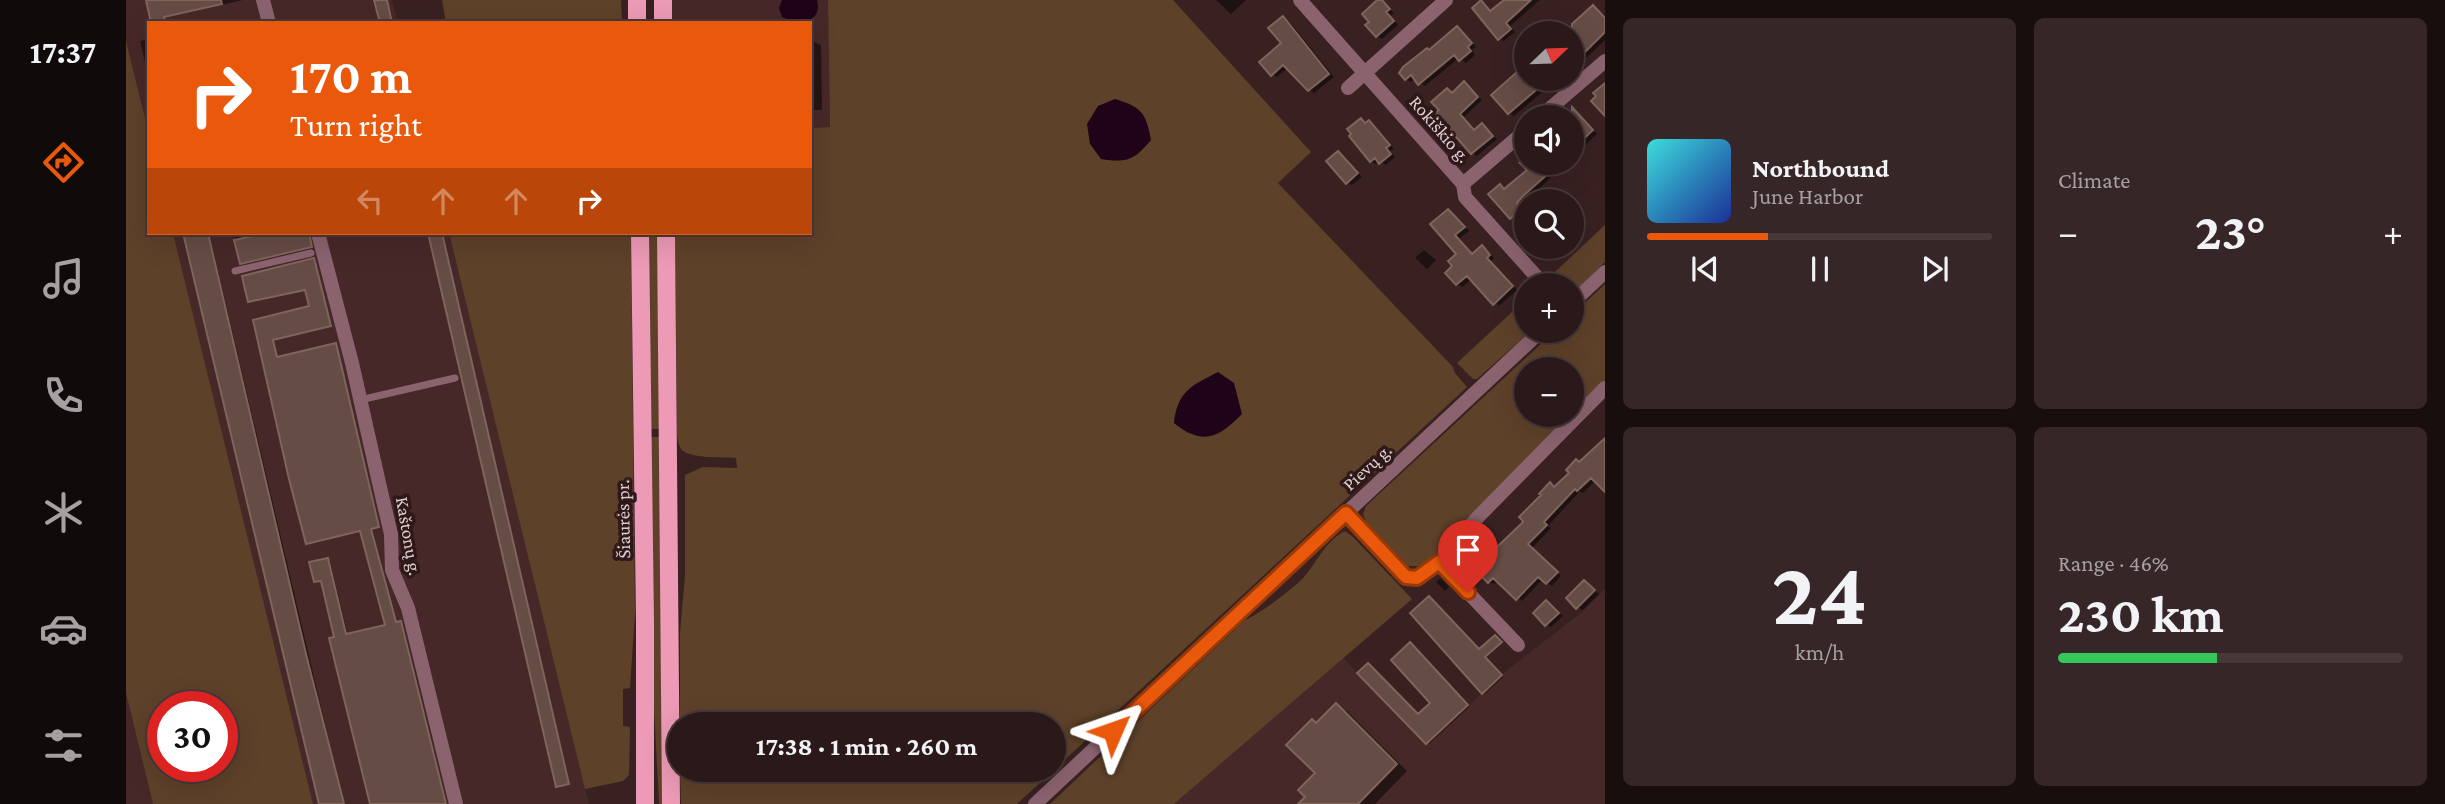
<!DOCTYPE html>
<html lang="en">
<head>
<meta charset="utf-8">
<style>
  :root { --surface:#2b191a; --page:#372627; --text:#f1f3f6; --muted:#a6a0a2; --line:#473839; --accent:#ea580c }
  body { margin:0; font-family:"Crimson Pro",serif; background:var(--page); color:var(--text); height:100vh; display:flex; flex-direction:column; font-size:26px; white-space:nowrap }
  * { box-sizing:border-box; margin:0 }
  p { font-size:23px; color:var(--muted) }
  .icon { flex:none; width:38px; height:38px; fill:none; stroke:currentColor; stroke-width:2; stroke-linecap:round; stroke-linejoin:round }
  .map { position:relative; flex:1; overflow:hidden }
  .details { display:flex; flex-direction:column; gap:18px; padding:18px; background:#180e0e; width:840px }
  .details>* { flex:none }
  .hud { position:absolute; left:21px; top:21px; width:665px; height:214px; border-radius:0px; box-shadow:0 7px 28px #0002,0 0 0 2px var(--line); background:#ea580c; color:#fff; overflow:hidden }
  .needle { width:46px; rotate:67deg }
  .fabs { position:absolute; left:1388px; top:21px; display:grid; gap:14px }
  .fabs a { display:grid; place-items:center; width:70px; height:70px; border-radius:50%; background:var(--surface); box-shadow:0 7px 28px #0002,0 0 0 2px var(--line); font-size:35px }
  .speed { position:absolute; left:21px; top:691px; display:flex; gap:14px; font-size:35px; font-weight:700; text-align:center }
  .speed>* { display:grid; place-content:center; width:91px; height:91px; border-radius:50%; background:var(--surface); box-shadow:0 7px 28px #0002,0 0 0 2px var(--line); line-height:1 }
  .speed .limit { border:10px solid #d22; background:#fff; color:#111 }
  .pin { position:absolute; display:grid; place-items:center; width:60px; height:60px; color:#fff; margin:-72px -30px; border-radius:50% 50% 50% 0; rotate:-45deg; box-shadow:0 0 7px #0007 }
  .pin .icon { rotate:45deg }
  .me { position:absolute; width:77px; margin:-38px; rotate:47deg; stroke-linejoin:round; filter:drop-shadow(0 0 5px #0008) }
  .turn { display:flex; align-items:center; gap:24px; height:147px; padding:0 28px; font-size:32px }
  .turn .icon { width:91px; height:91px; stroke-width:2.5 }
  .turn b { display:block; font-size:49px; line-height:60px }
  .lanes { display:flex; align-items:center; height:66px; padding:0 28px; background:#0003; justify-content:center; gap:35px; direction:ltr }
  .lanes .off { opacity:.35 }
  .big { font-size:52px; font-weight:700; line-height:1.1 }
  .details .widget { flex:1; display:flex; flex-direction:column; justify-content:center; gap:10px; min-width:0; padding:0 24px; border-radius:10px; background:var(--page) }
  .details .dial { align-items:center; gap:0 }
  .dial b { font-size:91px; line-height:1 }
  .song { display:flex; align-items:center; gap:21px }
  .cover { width:84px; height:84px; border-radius:10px; background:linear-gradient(135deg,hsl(180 70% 55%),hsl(230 70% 35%)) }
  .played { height:7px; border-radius:4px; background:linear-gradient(90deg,var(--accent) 35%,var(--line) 35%) }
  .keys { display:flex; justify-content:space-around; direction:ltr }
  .heat { display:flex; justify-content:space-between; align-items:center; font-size:38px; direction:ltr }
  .charge { height:10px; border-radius:5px; background:linear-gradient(90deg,#34c759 46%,var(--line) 0) }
  .details .tiles { flex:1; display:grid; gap:18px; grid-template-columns:repeat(2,1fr) }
  .trip { position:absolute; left:541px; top:712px; width:399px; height:70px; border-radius:35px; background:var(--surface); box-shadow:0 7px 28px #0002,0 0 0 2px var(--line); font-weight:700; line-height:70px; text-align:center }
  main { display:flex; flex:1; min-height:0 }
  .menu { display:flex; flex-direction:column; width:126px; justify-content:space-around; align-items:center; background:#110a0a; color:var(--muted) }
  .menu .icon { width:49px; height:49px }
  .menu .current { color:var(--accent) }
  .menu b { font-size:32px; color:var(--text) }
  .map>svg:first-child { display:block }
  .built { fill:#472829 }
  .green { fill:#5e4129; fill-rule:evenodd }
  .water { fill:#1f0318 }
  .shadow { fill:#0007 }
  .building { fill:#654c44; stroke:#7f645c; stroke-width:2 }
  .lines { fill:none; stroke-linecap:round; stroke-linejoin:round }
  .lane { stroke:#8a636f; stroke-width:7 }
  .street { stroke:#8a636f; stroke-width:14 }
  .primary { stroke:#ec9ab6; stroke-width:18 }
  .route-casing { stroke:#983908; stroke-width:18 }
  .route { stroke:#ea580c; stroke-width:12 }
  .labels { text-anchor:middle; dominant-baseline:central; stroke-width:7; stroke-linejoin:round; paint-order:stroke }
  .street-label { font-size:19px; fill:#decdcd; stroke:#2f1819 }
</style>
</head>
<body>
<main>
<nav class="menu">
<b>17:37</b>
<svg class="icon current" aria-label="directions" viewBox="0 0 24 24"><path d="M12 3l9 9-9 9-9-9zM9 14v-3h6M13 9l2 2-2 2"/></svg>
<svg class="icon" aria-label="music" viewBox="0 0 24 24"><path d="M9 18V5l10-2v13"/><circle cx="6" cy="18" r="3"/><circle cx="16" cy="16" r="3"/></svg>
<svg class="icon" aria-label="phone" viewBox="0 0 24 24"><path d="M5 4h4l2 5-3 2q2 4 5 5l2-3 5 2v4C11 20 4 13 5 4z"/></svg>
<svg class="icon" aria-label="climate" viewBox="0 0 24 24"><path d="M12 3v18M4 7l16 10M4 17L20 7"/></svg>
<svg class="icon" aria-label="car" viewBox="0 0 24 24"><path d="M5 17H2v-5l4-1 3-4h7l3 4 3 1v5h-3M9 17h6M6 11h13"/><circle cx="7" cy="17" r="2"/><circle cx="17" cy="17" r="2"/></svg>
<svg class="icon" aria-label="filters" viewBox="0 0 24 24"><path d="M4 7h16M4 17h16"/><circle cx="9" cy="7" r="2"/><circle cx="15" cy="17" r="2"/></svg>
</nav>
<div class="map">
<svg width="1479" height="804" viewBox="0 0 1479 804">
  <rect width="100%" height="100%" fill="#392122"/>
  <path class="built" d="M0,0H266L272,23H23V134L0,41Z
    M546,0H702L704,127L684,128V23H546Z
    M47,233H323L463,804H187Z
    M1479,589V804H1048L1217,658L1300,744L1385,667L1455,613Z
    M0,693L27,804H0Z"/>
  <path class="green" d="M316,0H495L496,23H320Z
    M702,0H1047L1185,152L1152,183L1327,367L1329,373L1341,387L891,804H555L554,770H928V724H554V632L559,576V475L577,467L611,468L610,458C598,457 563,459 555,449C551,443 551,433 551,426L549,233H684V128L704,127ZM1092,373L1062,433L1048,423C1052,391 1065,386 1092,373Z
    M0,41L23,134V233H47L187,804H27L0,693ZM37,707H96V766H37Z
    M1479,225V262L1446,294V285H1415Z
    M323,233H505L509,612L504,688L497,689V726L504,727L503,775L497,781L459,789Z
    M522,233H531L534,429H524Z
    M1479,284V381L1300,566H1282L1240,522L1237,514L1240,506L1429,331H1446V315ZM1400,369H1446V415H1400Z
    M1400,299V331H1405L1351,379H1347L1331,363Z
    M524,437H534L537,804H533L528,708Z
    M1219,531L1227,537L1286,599L1048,804H924L1119,620C1132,615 1167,589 1178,577C1192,561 1199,541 1219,531Z"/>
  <path class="water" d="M656,0H691C697,24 672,24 656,17L653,8Z
    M989,99C1015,107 1020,112 1025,140C1008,160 1002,163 975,159L964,144L961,124L972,106Z
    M1092,372L1108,383L1116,414C1092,438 1077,446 1048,423C1052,391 1065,386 1092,372Z"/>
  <path class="shadow" d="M22,0H117L39,18L40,21L32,23L27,22Z
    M1090,0H1120L1105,14Z
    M1254,0L1268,13L1264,16L1272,25L1256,39L1251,36Z
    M1380,0H1414L1384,26L1389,32L1378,41L1373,38L1355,2L1366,12Z
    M1467,7L1479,17V40L1454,64L1451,62L1446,67V33H1441Z
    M1158,18L1163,21L1208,77L1188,93L1162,68L1151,77L1146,74L1157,43Z
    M1331,28L1350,47L1346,50L1349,55L1340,63L1333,58L1299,86L1289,78L1285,82L1280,79L1304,52Z
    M23,39V79L14,41Z
    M684,40L695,45L696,110H684Z
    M1400,68V79L1438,80L1426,90L1421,88L1388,116L1383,113Z
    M1338,83L1356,100L1338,117L1350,131L1357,125L1371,139L1351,156L1346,153L1321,90L1327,93Z
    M1448,112L1471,134L1446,158V117H1442Z
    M1235,120L1248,125L1268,149L1264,151L1269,157L1260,165L1253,161L1250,164L1245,161Z
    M1212,153L1236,177L1226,185L1221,182Z
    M1400,158V163H1440L1395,206L1400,212L1390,220L1385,217L1374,186L1380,189L1403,170L1396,162Z
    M1322,211L1343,231L1333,239L1347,255L1356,247L1361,250L1368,258L1365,261L1391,290L1373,306L1346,278L1337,287L1331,284L1329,266L1332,254Z
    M59,233H83L218,804H195Z
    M108,233H183L187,248L117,264Z
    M305,233H316L444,785L432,786Z
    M1298,250L1310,260L1301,269L1289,258Z
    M188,260L206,326L148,341L152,358L211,346L254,527L246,529L271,624H277L321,804H245L197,581H190L202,560L204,561L222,636L261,626L236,532L182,543L129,321L185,308L181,290L124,301Z
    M1479,440V489L1470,480L1457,493L1454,491L1422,526L1425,528L1406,548L1435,576L1426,586L1417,579L1396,601L1372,580L1368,584L1363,582L1424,485L1430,488Z
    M1314,578L1323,587L1319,591L1310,582Z
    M1459,582L1473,594L1457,610L1451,607Z
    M1420,602L1437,616L1425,627L1420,624Z
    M1371,638L1376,643L1360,658L1377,677L1359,694L1357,693L1354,651Z
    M1286,646L1343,707L1303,744L1293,716L1307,703Z
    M1211,706L1222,712L1281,771L1249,804H1175L1182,797L1191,773L1192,724Z"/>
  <path class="building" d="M20,0H95L96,4L38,17L39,20L25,23Z
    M248,0H261L266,23H254Z
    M1251,0H1256L1264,9L1260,12L1268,21L1250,37L1239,25L1243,22L1236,14Z
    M1355,0L1364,11L1378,0H1405L1380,23L1385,29L1372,40L1346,8Z
    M1467,5L1479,18V32L1446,65V24Z
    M1157,16L1203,74L1182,91L1157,65L1145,76L1133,62L1155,43L1142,28Z
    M1331,26L1346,43L1342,47L1345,51L1333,61L1328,55L1292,85L1285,75L1279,80L1273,73L1277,67L1301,48L1303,50Z
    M1400,64V79H1423L1382,114L1365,95Z
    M1338,81L1352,97L1334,114L1348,130L1356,123L1367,136L1345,154L1309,113L1313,110L1305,102L1321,88L1326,93Z
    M1479,83V116L1465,101L1470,96L1467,93Z
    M1446,107L1467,130L1446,150Z
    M1235,118L1239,123L1243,120L1264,145L1260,148L1265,154L1253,164L1249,158L1244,162L1223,136L1225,134L1221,129Z
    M1212,151L1232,173L1220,184L1200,161Z
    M1394,163H1434L1396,197L1391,203L1396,208L1384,219L1362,194L1374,184L1378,189L1401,170Z
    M1322,209L1339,227L1329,235L1346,254L1356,245L1364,255L1361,258L1387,286L1367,305L1341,276L1330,285L1319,273L1326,266L1322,261L1330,254L1304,224Z
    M57,233H82L180,654L218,804H193Z
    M140,233H183L186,247L114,264L108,240Z
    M302,233H316L443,784L430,787Z
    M188,258L205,326L147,340L151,357L210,343L253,527L245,529L270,622L275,621L320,804H244L203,638L208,637L195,581L188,582L183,562L202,558L220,634L259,625L234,531L180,544L163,479L127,320L183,306L179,290L122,302L117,281L116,276Z
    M1479,438V492L1465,478L1451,491L1449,489L1418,522L1421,525L1402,544L1432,572L1420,584L1412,577L1390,600L1367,578L1362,583L1348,569L1396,523L1397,521L1393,517L1415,495L1413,494L1424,482L1428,487L1443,473L1440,470L1450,459L1453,462Z
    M1458,580L1469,590L1450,609L1440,598Z
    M1303,596L1353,649L1369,635L1376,642L1359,657L1376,675L1356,694L1284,613Z
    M1420,600L1433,613L1419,626L1407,613Z
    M1284,642L1342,705L1300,744L1231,673L1242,663L1292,714L1304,703L1265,660Z
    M1210,703L1271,764L1232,804H1172L1179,797L1172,790L1189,773L1160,745L1186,719L1190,723Z"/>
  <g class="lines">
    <path class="lane" d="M109,271L185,253
      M234,400L329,378"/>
    <path class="street" d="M137,0L143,23
      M1174,0L1337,184L1339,197L1418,285
      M1222,88L1320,0
      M1414,117L1479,61
      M1337,184L1400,130
      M192,233L226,363L256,496L265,534L266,570L282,608L330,804
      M1446,303L1479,272
      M1220,513L1280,577L1291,578L1313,562L1351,518L1479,388
      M1313,562L1392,645
      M909,804L1415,331"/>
    <path class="primary" d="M511,0V23
      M537,0V23
      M514,233L519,623V804
      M540,233L545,804"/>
  </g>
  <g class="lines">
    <defs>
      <path id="route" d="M987,731L1220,513L1280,577L1291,578L1313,562L1342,592"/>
    </defs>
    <use href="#route" class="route-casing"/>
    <use href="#route" class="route"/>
  </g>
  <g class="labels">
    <g class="street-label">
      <text transform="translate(1314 129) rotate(49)">Rokiškio g.</text>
      <text transform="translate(1241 467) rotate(-43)">Pievų g.</text>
      <text transform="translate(497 519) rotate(-91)">Šiaurės pr.</text>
      <text transform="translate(283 536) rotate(80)">Kaštonų g.</text>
    </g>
  </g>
</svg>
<div class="fabs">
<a><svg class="needle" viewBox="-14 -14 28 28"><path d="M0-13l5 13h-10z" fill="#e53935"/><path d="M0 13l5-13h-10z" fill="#a6a0a2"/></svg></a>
<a><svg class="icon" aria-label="sound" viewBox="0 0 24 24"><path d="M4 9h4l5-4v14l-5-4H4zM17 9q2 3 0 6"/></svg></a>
<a><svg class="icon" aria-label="search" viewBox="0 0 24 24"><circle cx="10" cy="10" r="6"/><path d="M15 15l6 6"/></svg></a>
<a>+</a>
<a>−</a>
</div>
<div class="speed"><div class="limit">30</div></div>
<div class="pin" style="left:1342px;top:592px;background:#d93025"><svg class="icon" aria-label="arrive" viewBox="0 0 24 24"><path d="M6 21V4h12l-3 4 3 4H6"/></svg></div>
<svg class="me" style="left:987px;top:731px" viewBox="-20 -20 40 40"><path d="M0-17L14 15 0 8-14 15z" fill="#ea580c" stroke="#fff" stroke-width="4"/></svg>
<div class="trip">17:38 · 1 min · 260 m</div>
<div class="hud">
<div class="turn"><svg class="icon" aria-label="right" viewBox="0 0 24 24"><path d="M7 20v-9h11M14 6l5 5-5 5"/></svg><div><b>170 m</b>Turn right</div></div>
<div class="lanes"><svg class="icon off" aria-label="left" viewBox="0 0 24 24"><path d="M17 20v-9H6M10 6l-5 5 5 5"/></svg><svg class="icon off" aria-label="ahead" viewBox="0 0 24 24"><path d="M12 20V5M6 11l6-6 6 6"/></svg><svg class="icon off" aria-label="ahead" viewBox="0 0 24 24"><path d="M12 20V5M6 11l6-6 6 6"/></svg><svg class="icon" aria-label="right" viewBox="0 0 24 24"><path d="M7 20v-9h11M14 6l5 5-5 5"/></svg></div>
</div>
</div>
<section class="details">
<div class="tiles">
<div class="widget">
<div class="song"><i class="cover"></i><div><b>Northbound</b><p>June Harbor</p></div></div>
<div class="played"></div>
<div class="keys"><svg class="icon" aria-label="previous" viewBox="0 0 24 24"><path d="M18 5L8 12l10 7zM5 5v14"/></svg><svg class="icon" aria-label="pause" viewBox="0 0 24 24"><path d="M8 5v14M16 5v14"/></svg><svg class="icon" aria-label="next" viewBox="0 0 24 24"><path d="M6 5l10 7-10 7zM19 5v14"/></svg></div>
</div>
<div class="widget"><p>Climate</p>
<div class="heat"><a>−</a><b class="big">23°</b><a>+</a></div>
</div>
<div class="widget dial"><b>24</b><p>km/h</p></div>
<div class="widget"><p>Range · 46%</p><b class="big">230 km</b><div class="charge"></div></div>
</div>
</section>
</main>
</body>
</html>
